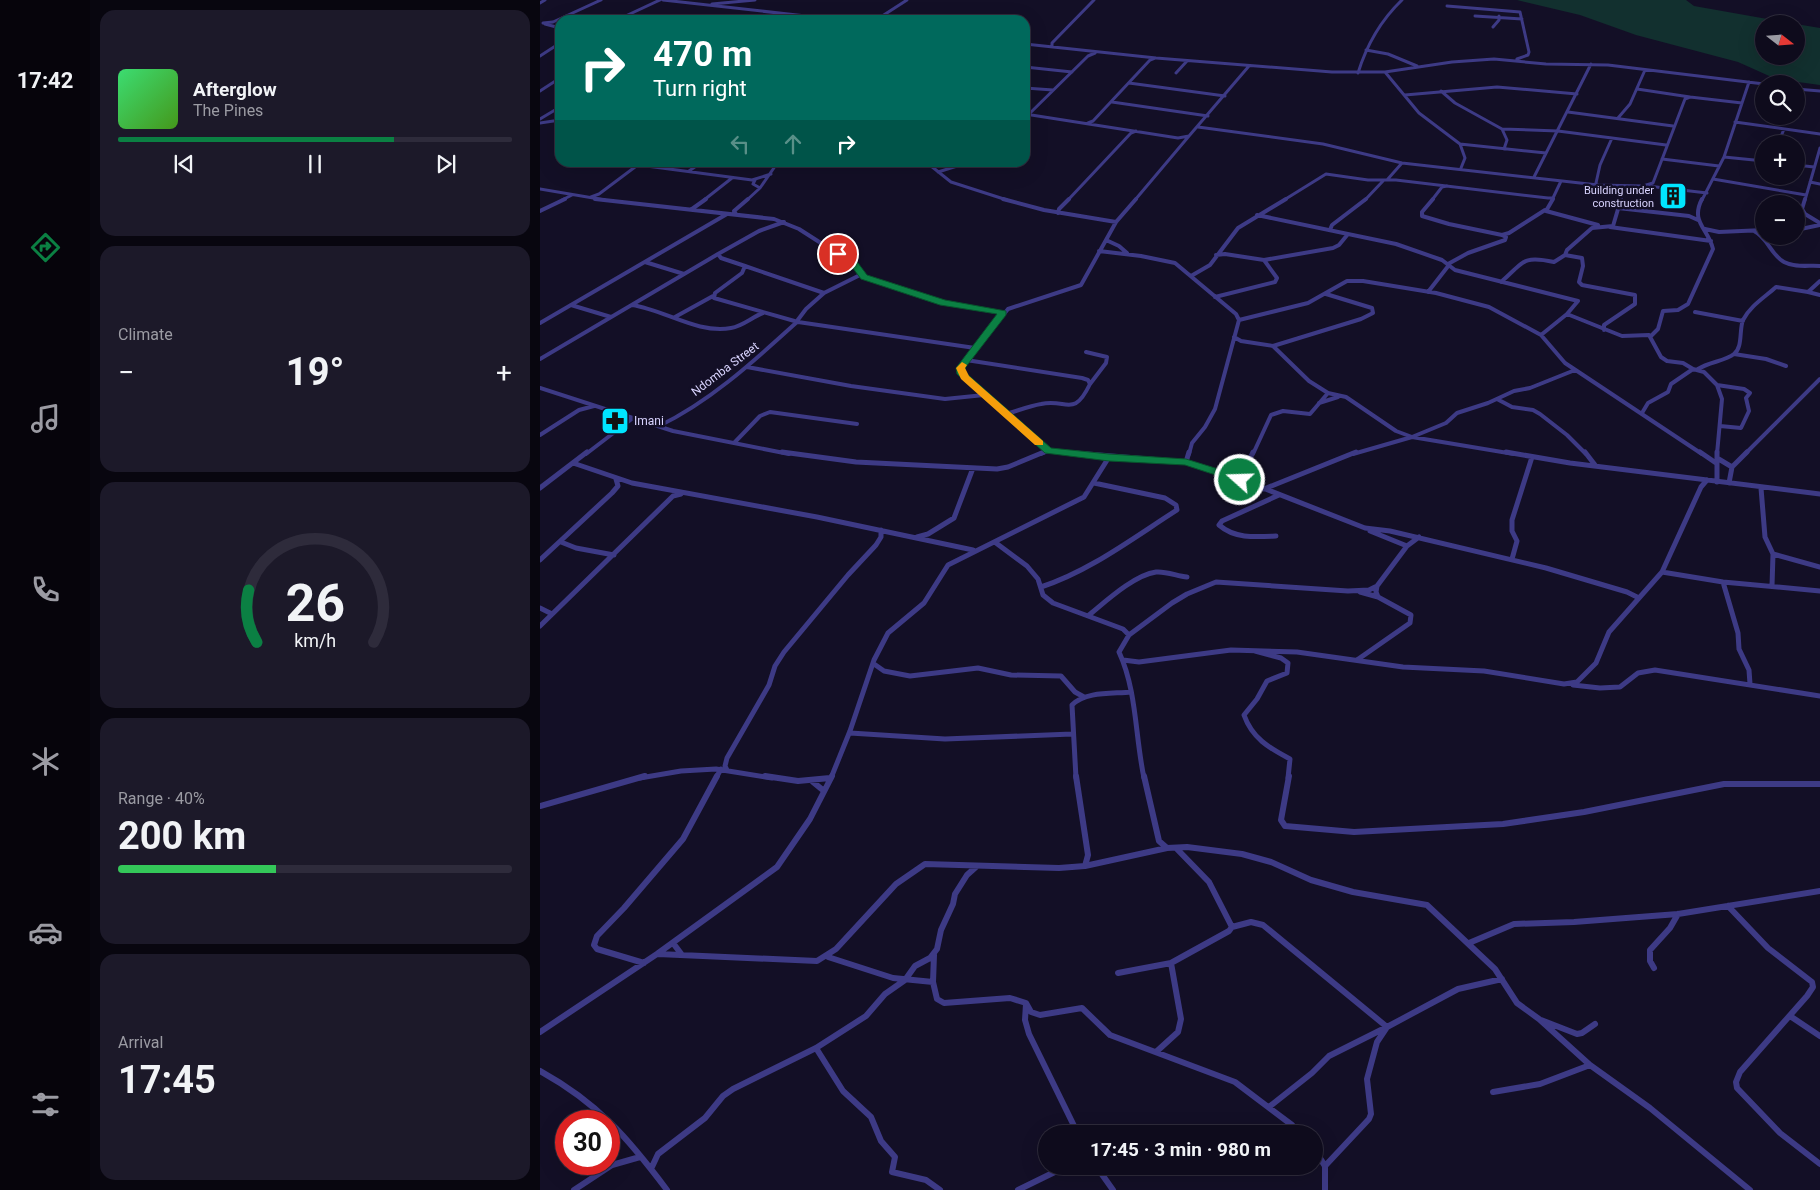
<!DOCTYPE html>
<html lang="en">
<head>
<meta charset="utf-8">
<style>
  :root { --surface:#0e0b1c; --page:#1c1929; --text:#f1f3f6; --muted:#9b9ba3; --line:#2e2b3b; --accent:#0b8043 }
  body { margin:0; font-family:Roboto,sans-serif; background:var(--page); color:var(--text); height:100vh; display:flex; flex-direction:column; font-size:19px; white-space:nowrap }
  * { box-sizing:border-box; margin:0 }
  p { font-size:16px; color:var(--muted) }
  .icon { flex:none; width:28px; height:28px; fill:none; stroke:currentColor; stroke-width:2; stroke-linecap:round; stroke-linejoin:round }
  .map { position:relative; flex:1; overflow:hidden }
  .panel { display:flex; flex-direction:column; gap:10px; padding:10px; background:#08060f; width:450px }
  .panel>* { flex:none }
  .hud { position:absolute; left:15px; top:15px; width:475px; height:152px; border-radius:15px; box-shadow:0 5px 20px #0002,0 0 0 1px var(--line); background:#00695c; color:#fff; overflow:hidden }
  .needle { width:32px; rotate:107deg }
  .controls { position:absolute; left:1215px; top:15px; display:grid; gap:10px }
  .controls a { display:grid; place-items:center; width:50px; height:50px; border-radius:50%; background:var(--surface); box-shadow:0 5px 20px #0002,0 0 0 1px var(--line); font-size:25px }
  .speed { position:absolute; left:15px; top:1110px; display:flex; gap:10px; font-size:25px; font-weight:700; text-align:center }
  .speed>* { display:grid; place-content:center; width:65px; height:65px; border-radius:50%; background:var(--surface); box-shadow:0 5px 20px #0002,0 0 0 1px var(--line); line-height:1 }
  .speed .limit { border:8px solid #d22; background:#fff; color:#111 }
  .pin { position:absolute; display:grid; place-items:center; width:42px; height:42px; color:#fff; margin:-21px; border:2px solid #fff; border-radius:50%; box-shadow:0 1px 5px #0007 }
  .me { position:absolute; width:55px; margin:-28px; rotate:290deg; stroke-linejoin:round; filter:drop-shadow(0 0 4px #0008) }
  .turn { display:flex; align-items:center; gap:18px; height:105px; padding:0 15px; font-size:22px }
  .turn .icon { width:65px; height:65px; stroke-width:2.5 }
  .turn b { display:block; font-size:35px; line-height:42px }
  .lanes { display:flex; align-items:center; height:48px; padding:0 15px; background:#0003; justify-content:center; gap:25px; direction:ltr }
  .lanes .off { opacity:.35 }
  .big { font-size:38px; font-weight:700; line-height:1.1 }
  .panel .tile { flex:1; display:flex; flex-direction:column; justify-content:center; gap:8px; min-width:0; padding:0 18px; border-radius:15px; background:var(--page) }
  .panel .dial { align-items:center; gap:0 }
  .dial svg { height:130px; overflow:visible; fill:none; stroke:var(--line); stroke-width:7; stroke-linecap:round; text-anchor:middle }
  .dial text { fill:var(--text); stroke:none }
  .song { display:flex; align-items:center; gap:15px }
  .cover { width:60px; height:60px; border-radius:8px; background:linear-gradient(135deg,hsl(140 70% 55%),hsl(100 70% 35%)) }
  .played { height:5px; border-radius:2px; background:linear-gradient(90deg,var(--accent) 70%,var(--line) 70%) }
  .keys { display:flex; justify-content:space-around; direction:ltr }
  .heat { display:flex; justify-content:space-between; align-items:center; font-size:28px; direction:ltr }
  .charge { height:8px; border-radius:4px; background:linear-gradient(90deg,#34c759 40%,var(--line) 0) }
  .trip { position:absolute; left:498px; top:1125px; width:285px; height:50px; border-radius:25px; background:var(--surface); box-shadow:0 5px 20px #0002,0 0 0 1px var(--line); font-weight:700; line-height:50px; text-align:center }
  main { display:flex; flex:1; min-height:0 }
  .tab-bar { display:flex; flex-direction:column; width:90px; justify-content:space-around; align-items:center; background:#06040b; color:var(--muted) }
  .tab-bar .icon { width:35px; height:35px }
  .tab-bar .selected { color:var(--accent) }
  .tab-bar b { font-size:22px; color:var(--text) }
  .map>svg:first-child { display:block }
  .green { fill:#12302f }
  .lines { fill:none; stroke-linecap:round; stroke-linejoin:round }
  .minor-far3 { stroke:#3d3a85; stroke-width:3 }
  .minor-far2 { stroke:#3d3a85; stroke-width:4 }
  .minor-far1 { stroke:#3d3a85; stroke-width:5 }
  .minor { stroke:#3d3a85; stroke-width:6 }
  .route { fill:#0b8043; stroke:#07532c }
  .slow { fill:#f59e0b }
  .labels { text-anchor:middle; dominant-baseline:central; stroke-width:5; stroke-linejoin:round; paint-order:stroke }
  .far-poi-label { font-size:11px; fill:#d9d4ff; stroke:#130f26; text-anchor:end }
  .street-label { font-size:12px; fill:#d9d4ff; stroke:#130f26 }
  .poi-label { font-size:12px; fill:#d9d4ff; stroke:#130f26; text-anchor:start }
</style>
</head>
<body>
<main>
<nav class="tab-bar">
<b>17:42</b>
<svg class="icon selected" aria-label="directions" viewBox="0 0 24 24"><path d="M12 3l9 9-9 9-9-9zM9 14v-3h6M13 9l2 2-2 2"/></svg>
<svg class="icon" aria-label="music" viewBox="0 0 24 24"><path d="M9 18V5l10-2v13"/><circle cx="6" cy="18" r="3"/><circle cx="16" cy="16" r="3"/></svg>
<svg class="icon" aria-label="phone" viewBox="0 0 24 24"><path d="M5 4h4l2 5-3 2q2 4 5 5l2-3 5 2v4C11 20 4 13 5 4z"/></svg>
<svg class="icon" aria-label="climate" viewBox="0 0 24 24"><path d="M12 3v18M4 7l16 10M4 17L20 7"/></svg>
<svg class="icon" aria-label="car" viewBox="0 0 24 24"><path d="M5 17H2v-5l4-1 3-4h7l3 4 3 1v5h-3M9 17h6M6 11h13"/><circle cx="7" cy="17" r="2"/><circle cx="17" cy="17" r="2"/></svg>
<svg class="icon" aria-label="filters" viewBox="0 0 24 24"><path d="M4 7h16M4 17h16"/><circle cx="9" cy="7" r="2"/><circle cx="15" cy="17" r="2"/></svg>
</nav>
<section class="panel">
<div class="tile">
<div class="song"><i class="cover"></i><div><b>Afterglow</b><p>The Pines</p></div></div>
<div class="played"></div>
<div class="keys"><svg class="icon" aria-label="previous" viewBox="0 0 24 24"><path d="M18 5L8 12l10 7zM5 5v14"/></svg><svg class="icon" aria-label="pause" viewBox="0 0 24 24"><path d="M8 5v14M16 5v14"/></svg><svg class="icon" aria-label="next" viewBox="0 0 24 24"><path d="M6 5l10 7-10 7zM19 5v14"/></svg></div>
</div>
<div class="tile"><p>Climate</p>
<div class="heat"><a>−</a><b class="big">19°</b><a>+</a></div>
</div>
<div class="tile dial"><svg viewBox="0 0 100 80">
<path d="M14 69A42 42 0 1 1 86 69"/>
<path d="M14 69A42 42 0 0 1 9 37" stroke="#0b8043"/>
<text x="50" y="56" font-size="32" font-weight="700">26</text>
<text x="50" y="72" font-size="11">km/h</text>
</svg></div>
<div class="tile"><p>Range · 40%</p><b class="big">200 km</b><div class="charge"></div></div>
<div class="tile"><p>Arrival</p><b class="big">17:45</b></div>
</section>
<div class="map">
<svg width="1280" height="1190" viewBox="0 0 1280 1190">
  <rect width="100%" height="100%" fill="#130f26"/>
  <path class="green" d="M977,0H1146L1154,6L1255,24H1224V56H1256V24L1280,28V85L1236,79L1198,62L1096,35L1040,15Z"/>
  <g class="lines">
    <path class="minor-far3" d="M123,0L301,20
      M0,3L5,0
      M172,4L215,0
      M907,6L980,12L989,52L988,55L977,59
      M935,16L982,19
      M77,20L120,0
      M336,20L367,0
      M3,23L13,22L61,0
      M5,24L20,28
      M953,27L959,20V16
      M485,44L616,58L792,72H845L912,62L954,59L1006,64L1068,65L1224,84
      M512,47V43L554,0
      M826,50L848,54L877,66
      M0,56L20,43
      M485,67L532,72
      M845,72L879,113L920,144L925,158L921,168
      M636,73L647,61
      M818,73C827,44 840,21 862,0
      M589,83L685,96
      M485,88L513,90
      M1097,89L1150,97
      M1256,89L1280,91
      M0,91L20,78
      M901,91L915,103L962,129L967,140L964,149
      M865,95L957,87L1037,94
      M572,102L668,116
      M1028,112L1133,126
      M485,114L638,138L649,136L709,66
      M485,118L548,56L555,53
      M1078,118L1090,104L1105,70
      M0,119L20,107
      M1195,122L1280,134
      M0,123L20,120
      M548,123L553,121L610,60L615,58
      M658,127L783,144L862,163L1058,185L1103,186L1113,183L1145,99L1150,97L1202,103
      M962,129L1018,131L1126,145
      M920,144L1006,153
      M1238,144L1244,129
      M1184,157L1224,161
      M1122,159L1179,166
      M386,162L411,182L467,200
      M99,165L212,180L231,174
      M1256,165L1274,167
      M149,171L162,162
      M398,172L430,162
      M994,177L1051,64
      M1173,179L1266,195
      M215,180L213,184L220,188
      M847,180L862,163
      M1270,182L1280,184
      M1058,185L1056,183L1060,165L1072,138
      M1108,186L1167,193
      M0,189L65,200
      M51,197L59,194L99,164
      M22,200L32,195
      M164,200L192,178
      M207,200L220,188L238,162
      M528,200L591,133L596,131
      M595,200L649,136
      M744,200L786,174L828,180H856L1008,198H1013L1021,181
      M825,200L843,181
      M892,200L902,187L907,186
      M1012,200L1013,198
      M1080,200L1084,186
      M1162,200L1184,157L1209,82
      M1265,200L1280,148"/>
    <path class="minor-far2" d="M55,199L234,219L259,229L298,254L315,265L324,277L403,303L463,313
      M463,199L504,210L576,222
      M893,199L882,212V216L909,224L962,235L969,233L1005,210
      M1013,199L1006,211L1058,225
      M1265,199L1262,209L1265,214L1280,223
      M1078,208L1149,216L1158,220
      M152,209L166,199
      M0,211L25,199
      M518,213L519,209L529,199
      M196,214L194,211L208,199
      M717,215L856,244L902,260L915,270L1038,301L1027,314L1082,336L1109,335L1121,357L1127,361L1143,363L1153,369L1164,372L1177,385L1182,399L1177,454
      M244,222L219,231L178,254L181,258L205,266L202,273L175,293L174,298L258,322L435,348
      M1070,227L1171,241
      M1165,229L1179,232L1224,230
      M790,230L792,225L826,199
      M1256,230L1280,225
      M1214,231C1228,238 1231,255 1244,262C1255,268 1269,265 1280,266
      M566,240L579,246L587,253
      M559,251L601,256L635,263L696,314L699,320L675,409L665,427L652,443L649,454
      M676,255L685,254L724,260L793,248L799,245L808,234
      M105,262L144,274
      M908,264L928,253L965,240L966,237L962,235
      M205,266L284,293L266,309L257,321
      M651,276L670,265L698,228L746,199
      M961,282C984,262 982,255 1014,262L1025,255
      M888,292L909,265
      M1268,292L1280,295
      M284,293L322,274
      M675,297L735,282L737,278L724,260
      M31,305L71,317
      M92,305C125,310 157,334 191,328C203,326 212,317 223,313
      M1155,312L1203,321
      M135,317L173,296
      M699,320L768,303L807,281H823L896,293L949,307L1001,335L1025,363L1162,454
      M0,323L187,214
      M1064,330V325L1095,304V295L1042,285L1039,282L1043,266L1042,258L1025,255L1027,250L1052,228L1073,226L1081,199
      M1001,335L1027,314
      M1111,336L1118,329L1123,311L1138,310L1148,304L1173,249C1168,228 1150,222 1162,199
      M694,337L701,341L733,346L769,381L788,393L806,397L856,431L872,437L974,454
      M733,346L821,319L833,313L832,308L786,294
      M546,352L567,357L566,363L550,384
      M1194,354L1226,359L1246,366
      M0,359L178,254
      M426,360L542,378L548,380L550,384C533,419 527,398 501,404C489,406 477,411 466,414
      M207,367L311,386L405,399L444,395
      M1158,369C1169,362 1185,361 1194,354C1203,347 1199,330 1203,320C1210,306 1225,297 1236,287L1268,292L1280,281
      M1177,385L1204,389L1210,393L1206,398L1209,411L1201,428L1180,426
      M0,388L133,431L249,454
      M957,399L972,407L993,410L1000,414L1027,435L1046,454
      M779,403L798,397
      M1102,413L1108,403L1128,392L1131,384L1153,369
      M119,426C171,401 215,360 257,322
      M0,435L39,410L54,406
      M194,443L220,416L230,412L317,424
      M508,451L424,377L421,368L468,309L541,285L576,222L596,199
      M46,454L93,418
      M501,454L508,451L536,454
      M713,454L731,415L743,411L770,414L788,393
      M813,454L872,437L906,423L917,413L948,403L974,391L990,388L1035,370
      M1205,454L1280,379"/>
    <path class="minor-far1" d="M242,452L316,462L457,469L468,467L504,452
      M523,452L646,462L705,481L825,528L850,531L1006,568L1087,592L1099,598
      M966,452L1030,463L1280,494
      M1045,452L1055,465
      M1160,452L1176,463
      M1177,452V482
      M1177,458L1192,467
      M646,462L649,452
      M33,463L92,483L277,517L433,550
      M700,480L713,452
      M1189,483L1192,467L1207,452
      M0,488L47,452
      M1221,488L1225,537L1233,554L1232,586
      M724,489L816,452
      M830,531L867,546
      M736,536C716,537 695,539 679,525L682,521L739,495
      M377,537L388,534L414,518L433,468
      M21,542L36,548L74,555
      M456,543L487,566L498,579L503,595L513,603L583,629L589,635
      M1233,554L1280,567
      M972,559L977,541L972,531V520L992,457
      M0,560L72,493L78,486L76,479
      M1122,572L1183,582L1280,591
      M1183,582L1198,633L1199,649L1209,670L1210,684
      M501,587C550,571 593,538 637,510L636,505L625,498L554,483
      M820,592L838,597
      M0,608L12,614
      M549,615C565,602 594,575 616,572C626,571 637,576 647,577
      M0,626L133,496L141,494
      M715,651L741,658L748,663L747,673L727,681L717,699L704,715C712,738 729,748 750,759L748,778
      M583,660L599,662L691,650L757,652L863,667L944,671L1024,684L1037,682L1056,663L1069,632L1122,572L1161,487L1167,480
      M817,660L870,623L871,615L838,597L836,592L837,586L867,546L879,537
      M334,664L344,671L370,676L438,668L471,675L521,676L535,692L544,697
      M1033,685L1060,688L1080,687L1098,673L1115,670L1280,696
      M310,733L405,739L532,734
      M187,770L185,766L187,758L229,685L235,666L244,652L308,575L336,545L341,537V530
      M100,778L141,771L176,769L232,778
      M176,778L181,769
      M291,778L310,731L334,660L348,633L384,603L408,565L544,497L569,457
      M536,778L532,705C546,691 573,694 591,692
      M604,778C595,736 597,691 579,652L589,635L632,603L647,594L676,582L808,591L829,590L837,586"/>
    <path class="minor" d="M225,776L258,781L290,778
      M536,776L548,855L545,866
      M604,776L619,841L627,848L647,847L702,854L731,862L771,880L813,892L887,905L955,969L977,1003L999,1019L1050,1065L1110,1108L1210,1190
      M749,776L741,820L745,826L814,832L963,824L1044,812L1184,784H1280
      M273,782L284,791
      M0,806L105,776
      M1188,906L1228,948L1272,982L1273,987L1267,996L1200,1072L1196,1082L1197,1088L1240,1133L1280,1164
      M692,927L711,922L723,925L847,1027L789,1056L772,1073L729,1107
      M133,943L142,955
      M929,943L974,924L1034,922L1138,914L1280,891
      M118,954L277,961L296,949L356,884L385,864L519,868L545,866L627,848
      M288,957L353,978L393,982L397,999L404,1003L470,998L486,1003L491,1012L500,1015L542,1008L570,1035L695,1082L752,1125L760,1134
      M104,963L57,949L54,945L57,936L84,908L143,839L177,776
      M1114,968L1110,961V950L1130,928L1138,914
      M578,973L631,963
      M393,982L394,955
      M486,1004L485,1020L489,1034L538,1134
      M1250,1016L1280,1036
      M1001,1020L1037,1034L1042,1033L1055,1024
      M0,1032L117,954L237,867L270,819L292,776
      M276,1048L303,1091L331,1117L341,1141L355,1157L352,1172L386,1180L400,1190
      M616,1052L638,1032L641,1019L631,963L689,931L692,927L669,882L636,848
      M0,1071C58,1103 88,1138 127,1190
      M953,1092L1000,1084L1050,1065
      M774,1149L785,1166V1190
      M556,1166L573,1190
      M785,1166L829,1119L831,1114L827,1079L837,1042L847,1027L918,989L962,979
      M111,1169L118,1154L165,1118L183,1096L193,1089L276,1048L326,1016L345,994L365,980L375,966L390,958L397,949L401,930L413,904L415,894L427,875L437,866
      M34,1190L72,1165L100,1157
      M478,1190L527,1166"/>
  </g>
  <path class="route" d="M295,252H301L318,263L327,275L405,300L466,311V315L425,368L426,373L511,448L569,454L646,459L704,477L706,480L700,483L645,465L569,461L505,453L417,374L416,368L457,314L400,305L321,279L312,267L295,255Z"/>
  <path class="slow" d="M422,362L427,365L425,368L429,376L503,441V445H495L421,379L416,368Z"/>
  <defs>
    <symbol id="building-square" viewBox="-11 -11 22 22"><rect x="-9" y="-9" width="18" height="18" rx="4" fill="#00e5ff" stroke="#130f26"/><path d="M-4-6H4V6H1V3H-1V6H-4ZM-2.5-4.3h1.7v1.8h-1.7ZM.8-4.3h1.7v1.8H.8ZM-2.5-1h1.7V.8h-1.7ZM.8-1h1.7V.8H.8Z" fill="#111"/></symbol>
    <symbol id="pharmacy-square" viewBox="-11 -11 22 22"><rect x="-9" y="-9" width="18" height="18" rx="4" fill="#00e5ff" stroke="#130f26"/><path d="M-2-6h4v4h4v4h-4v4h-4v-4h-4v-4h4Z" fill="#111"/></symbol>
  </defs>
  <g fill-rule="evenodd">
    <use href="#building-square" x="1117" y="180" width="32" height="32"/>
    <use href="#pharmacy-square" x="59" y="405" width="32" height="32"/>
  </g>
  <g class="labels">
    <g class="far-poi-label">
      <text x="1114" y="190">Building under<tspan x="1114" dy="13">construction</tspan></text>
    </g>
    <g class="street-label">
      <text transform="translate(185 369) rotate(-37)">Ndomba Street</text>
    </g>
    <g class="poi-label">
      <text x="94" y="421">Imani</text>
    </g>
  </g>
</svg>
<div class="controls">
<a><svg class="needle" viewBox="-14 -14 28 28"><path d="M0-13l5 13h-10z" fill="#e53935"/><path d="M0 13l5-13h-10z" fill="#9b9ba3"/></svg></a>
<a><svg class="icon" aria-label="search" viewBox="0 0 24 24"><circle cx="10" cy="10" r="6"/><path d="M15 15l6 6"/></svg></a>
<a>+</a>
<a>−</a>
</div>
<div class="speed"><div class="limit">30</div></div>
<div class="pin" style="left:298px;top:254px;background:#d93025"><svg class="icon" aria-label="arrive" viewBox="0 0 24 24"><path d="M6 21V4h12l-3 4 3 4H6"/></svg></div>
<svg class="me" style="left:700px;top:480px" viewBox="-20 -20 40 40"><circle r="17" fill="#0b8043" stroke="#fff" stroke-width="3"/><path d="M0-11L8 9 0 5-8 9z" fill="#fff"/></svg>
<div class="trip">17:45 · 3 min · 980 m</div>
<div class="hud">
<div class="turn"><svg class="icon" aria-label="right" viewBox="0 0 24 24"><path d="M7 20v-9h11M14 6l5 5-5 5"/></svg><div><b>470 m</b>Turn right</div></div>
<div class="lanes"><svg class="icon off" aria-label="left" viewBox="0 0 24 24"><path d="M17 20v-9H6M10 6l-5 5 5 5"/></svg><svg class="icon off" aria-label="ahead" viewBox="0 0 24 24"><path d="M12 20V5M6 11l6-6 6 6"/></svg><svg class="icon" aria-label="right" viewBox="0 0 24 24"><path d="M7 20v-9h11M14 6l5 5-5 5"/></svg></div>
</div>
</div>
</main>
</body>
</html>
